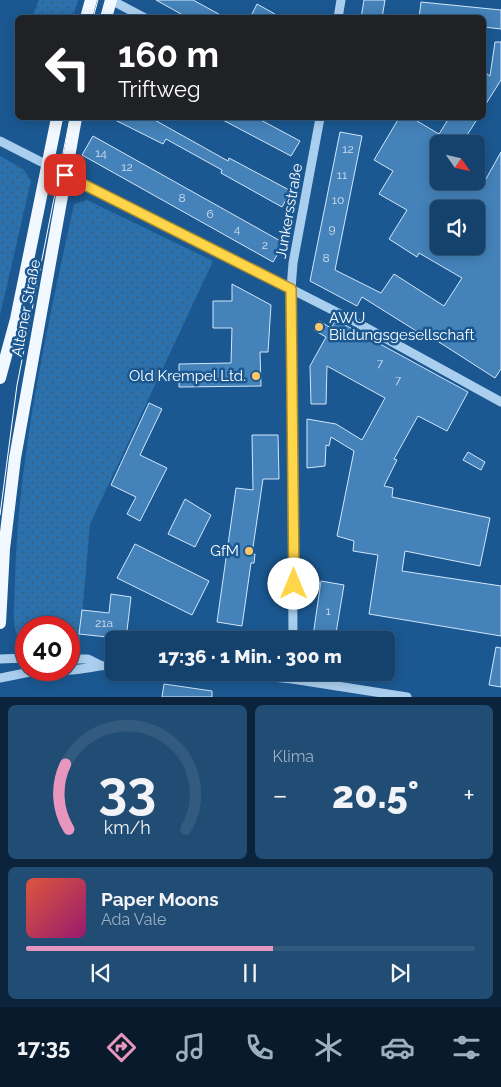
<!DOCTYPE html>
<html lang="de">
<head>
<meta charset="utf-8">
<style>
  :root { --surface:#14426d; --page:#214d75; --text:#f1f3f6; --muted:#9db0c2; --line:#335b80; --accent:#e797bd }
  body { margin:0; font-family:Raleway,sans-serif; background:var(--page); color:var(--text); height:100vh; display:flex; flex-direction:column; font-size:19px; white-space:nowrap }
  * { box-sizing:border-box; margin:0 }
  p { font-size:16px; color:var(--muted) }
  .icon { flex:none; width:28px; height:28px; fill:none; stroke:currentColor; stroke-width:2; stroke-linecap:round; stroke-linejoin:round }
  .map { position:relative; height:697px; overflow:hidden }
  .details { display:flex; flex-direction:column; gap:8px; padding:8px; background:#0b243c; flex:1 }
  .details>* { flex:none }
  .top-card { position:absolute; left:15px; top:15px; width:471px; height:105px; border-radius:8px; box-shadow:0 2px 12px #0003,0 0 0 1px var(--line); background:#202124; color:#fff; overflow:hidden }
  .needle { width:32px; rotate:124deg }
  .tools { position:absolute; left:430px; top:135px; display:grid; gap:10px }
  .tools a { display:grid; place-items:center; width:55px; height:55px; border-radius:8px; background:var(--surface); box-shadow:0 2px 12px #0003,0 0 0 1px var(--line); font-size:25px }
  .speed { position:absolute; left:15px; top:616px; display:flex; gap:10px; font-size:25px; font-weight:700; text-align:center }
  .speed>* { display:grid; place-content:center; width:65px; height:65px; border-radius:50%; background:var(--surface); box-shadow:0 2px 12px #0003,0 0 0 1px var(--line); line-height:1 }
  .speed .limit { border:8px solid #d22; background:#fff; color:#111 }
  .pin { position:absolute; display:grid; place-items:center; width:42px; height:42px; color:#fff; margin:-21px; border-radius:10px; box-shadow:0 2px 8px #0006 }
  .me { position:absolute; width:55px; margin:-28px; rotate:0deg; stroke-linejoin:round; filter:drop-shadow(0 0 4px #0008) }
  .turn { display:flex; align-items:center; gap:18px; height:105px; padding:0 20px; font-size:22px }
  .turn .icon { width:65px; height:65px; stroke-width:2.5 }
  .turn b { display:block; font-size:35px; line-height:42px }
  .big { font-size:38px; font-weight:800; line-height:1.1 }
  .details .card { flex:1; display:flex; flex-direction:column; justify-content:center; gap:8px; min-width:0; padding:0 18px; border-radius:8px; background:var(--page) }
  .details .dial { align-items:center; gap:0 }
  .dial svg { height:130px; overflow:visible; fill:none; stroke:var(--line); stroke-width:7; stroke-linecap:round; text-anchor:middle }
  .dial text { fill:var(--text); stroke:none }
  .song { display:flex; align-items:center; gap:15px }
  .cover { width:60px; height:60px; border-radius:8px; background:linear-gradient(135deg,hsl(10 70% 55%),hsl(320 70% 35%)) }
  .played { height:5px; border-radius:2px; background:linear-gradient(90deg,var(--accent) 55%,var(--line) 55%) }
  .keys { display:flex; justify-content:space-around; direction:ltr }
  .heat { display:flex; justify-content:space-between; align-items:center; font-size:28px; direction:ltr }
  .details .tiles { flex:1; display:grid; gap:8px; grid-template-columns:1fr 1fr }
  .card:last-child { grid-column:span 2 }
  .trip { position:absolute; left:105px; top:631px; width:290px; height:50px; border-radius:8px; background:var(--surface); box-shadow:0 2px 12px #0003,0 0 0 1px var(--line); font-weight:800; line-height:50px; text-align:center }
  .menu { display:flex; height:80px; justify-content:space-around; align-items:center; background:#081a2c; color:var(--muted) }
  .menu .icon { width:35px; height:35px }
  .menu .current { color:var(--accent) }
  .menu b { font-size:22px; color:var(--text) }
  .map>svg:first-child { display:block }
  .grass { fill:url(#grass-dots) }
  .building { fill:#4482b9; stroke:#d1e7fa; fill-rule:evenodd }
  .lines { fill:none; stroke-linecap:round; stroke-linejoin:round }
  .minor { stroke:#aacfee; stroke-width:9 }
  .major { stroke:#f2f8ff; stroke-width:12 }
  .tram { stroke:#fff; stroke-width:1 }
  .route-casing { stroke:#a68a30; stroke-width:12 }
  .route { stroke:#ffd54a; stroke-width:9 }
  .poi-dot { fill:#ffc768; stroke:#1b5891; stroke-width:2 }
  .labels { text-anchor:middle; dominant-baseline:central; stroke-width:5; stroke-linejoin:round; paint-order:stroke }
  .number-label { font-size:12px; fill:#d0e0ee }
  .street-label { font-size:15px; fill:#fff; stroke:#1b5891 }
  .poi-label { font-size:15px; fill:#fff; stroke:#1b5891; text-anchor:end }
</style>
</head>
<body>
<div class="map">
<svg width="501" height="697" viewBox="0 0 501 697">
  <defs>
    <pattern id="grass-dots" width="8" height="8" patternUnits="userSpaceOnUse" patternTransform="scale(1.25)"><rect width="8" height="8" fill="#2b71ad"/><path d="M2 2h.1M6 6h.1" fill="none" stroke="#3f5b73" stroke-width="1.8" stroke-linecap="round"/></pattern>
  </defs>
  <rect width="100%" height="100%" fill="#1b5891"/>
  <path class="grass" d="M39,0H78L73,17H32Z
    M0,156L23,169L31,181L0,315Z
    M87,200L213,261L90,524L79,650L69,649V628H26V644C23,642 20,641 18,637C11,623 15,600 15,584C17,459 48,325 74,204Z"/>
  <path class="building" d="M156,0H193L226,18H188Z
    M364,0H385L382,18H361Z
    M421,2L501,10V29L484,27V18H419Z
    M257,4L282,18H250Z
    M495,42H501V80L484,107V72L490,76Z
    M111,118H151L228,161L229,158L291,191L282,207L221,173L222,170L166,139L163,144Z
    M219,118H257L300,141L291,156Z
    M399,118H412L439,134L449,118H478L467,135L482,144H439V181H474L482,186L501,152V369L495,378L428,335L426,337L362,297L357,306L310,281L340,132L362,136L335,270L381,293L394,274L444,306L462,278L419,253L417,257L389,239L407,210L379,194L393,171L374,160ZM439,209H476V246H439Z
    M93,136L284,243L273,262L82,155Z
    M232,284L271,305L268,352H260L261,386L179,387V364L231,363L232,328H213V301H232Z
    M336,320L468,392L447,431L418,416L394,459L397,460L384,486L393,488L392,497L490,518L480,566L405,551L402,571L501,586V636L369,614L378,555L353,551L354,541L337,536L354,451L331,437L329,446L326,445L325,466L307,468V419L336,424L362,440L385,398L327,366L326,404H311L310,366L326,337L314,330L319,321L331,328Z
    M149,403L162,409L140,455L167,468L140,521L127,514L136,497L111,485Z
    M252,435H278L279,479H263L252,554H255L254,563H251L242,626L217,622L236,488L253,490Z
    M468,452L485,462L481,470L463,460Z
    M185,499L211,515L195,547L168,534Z
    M135,544L209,581L192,615L117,578Z
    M321,581L344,585L335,639L313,636Z
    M111,594L131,597L126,639L79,634L82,610L109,613Z
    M496,647L501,648V687L489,685Z
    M164,684L212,691V697H162Z"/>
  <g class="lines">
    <path class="minor" d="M111,0L145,18
      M338,18L341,0
      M0,141L354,321L501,402
      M293,640L291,289L293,263L320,118
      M0,659L26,658
      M69,659H88L100,665
      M68,670C84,670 98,665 114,665
      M220,672L292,679L407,697
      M0,678L40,670"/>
    <path class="major" d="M86,18L91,0
      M106,18L111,0
      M0,378L16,319L57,118
      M0,623L4,549L15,458L76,118"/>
    <path class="tram" d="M93,18L98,0
      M0,515L17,385L70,118"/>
  </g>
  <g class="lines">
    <defs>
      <path id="route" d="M65,175L291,289L294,584"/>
    </defs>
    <use href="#route" class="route-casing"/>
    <use href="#route" class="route"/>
  </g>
  <g class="poi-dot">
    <circle cx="319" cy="327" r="5"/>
    <circle cx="256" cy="376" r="5"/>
    <circle cx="249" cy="551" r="5"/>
  </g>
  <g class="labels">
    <g class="number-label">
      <text x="348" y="149">12</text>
      <text x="101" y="153">14</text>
      <text x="127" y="167">12</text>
      <text x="342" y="175">11</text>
      <text x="182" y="198">8</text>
      <text x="338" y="200">10</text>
      <text x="210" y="214">6</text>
      <text x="237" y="229">4</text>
      <text x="332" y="229">9</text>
      <text x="265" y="245">2</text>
      <text x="326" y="258">8</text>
      <text x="380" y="363">7</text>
      <text x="398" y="380">7</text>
      <text x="328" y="611">1</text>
      <text x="104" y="623">21a</text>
    </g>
    <g class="street-label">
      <text transform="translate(289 211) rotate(-80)">Junkersstraße</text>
      <text transform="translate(26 308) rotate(-79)">Altener Straße</text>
    </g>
    <g class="poi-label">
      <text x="329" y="318" text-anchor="start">AWU<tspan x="329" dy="17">Bildungsgesellschaft</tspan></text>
      <text x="246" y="376">Old Krempel Ltd.</text>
      <text x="239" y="551">GfM</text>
    </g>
  </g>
</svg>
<div class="tools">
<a><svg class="needle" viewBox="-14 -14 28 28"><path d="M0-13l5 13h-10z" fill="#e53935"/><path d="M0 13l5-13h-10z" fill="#9db0c2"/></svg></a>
<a><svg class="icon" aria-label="sound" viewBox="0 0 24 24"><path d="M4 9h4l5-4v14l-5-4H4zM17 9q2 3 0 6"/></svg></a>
</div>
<div class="speed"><div class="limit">40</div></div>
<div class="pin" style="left:65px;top:175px;background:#d93025"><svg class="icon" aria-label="arrive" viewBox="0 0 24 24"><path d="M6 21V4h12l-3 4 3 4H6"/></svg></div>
<svg class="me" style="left:294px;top:584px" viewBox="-20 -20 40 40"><circle r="19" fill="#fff"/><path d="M0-13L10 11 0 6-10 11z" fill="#ffd54a"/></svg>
<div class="trip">17:36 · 1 Min. · 300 m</div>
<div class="top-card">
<div class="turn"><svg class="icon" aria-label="left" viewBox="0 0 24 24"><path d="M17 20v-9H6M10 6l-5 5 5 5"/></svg><div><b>160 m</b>Triftweg</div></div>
</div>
</div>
<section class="details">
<div class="tiles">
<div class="card dial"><svg viewBox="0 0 100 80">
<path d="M14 69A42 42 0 1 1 86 69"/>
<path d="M14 69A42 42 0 0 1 12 29" stroke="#e797bd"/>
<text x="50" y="56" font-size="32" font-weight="700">33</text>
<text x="50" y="72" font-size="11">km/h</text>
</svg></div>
<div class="card"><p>Klima</p>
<div class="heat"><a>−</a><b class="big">20.5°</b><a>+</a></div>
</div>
<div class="card">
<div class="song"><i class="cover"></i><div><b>Paper Moons</b><p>Ada Vale</p></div></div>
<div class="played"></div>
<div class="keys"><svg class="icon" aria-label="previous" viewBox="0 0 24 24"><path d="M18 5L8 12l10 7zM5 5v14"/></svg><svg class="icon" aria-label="pause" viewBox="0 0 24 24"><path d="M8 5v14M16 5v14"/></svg><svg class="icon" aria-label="next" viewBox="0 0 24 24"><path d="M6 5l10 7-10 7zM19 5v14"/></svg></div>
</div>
</div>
</section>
<nav class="menu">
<b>17:35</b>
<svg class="icon current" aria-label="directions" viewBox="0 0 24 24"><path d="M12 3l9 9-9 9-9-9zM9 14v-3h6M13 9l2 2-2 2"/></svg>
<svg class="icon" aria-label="music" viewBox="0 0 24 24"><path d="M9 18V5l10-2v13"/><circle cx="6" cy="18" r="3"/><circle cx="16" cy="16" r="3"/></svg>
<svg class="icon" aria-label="phone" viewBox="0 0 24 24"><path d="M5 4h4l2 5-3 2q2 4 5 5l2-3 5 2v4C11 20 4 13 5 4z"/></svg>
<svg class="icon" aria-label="climate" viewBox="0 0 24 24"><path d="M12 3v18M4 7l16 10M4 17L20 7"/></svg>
<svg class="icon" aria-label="car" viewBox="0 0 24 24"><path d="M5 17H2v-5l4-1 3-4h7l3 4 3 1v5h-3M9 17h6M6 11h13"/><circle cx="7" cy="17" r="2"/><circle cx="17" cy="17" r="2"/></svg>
<svg class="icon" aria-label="filters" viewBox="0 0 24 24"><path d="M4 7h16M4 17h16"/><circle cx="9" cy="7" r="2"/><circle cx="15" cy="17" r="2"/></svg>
</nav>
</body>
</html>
